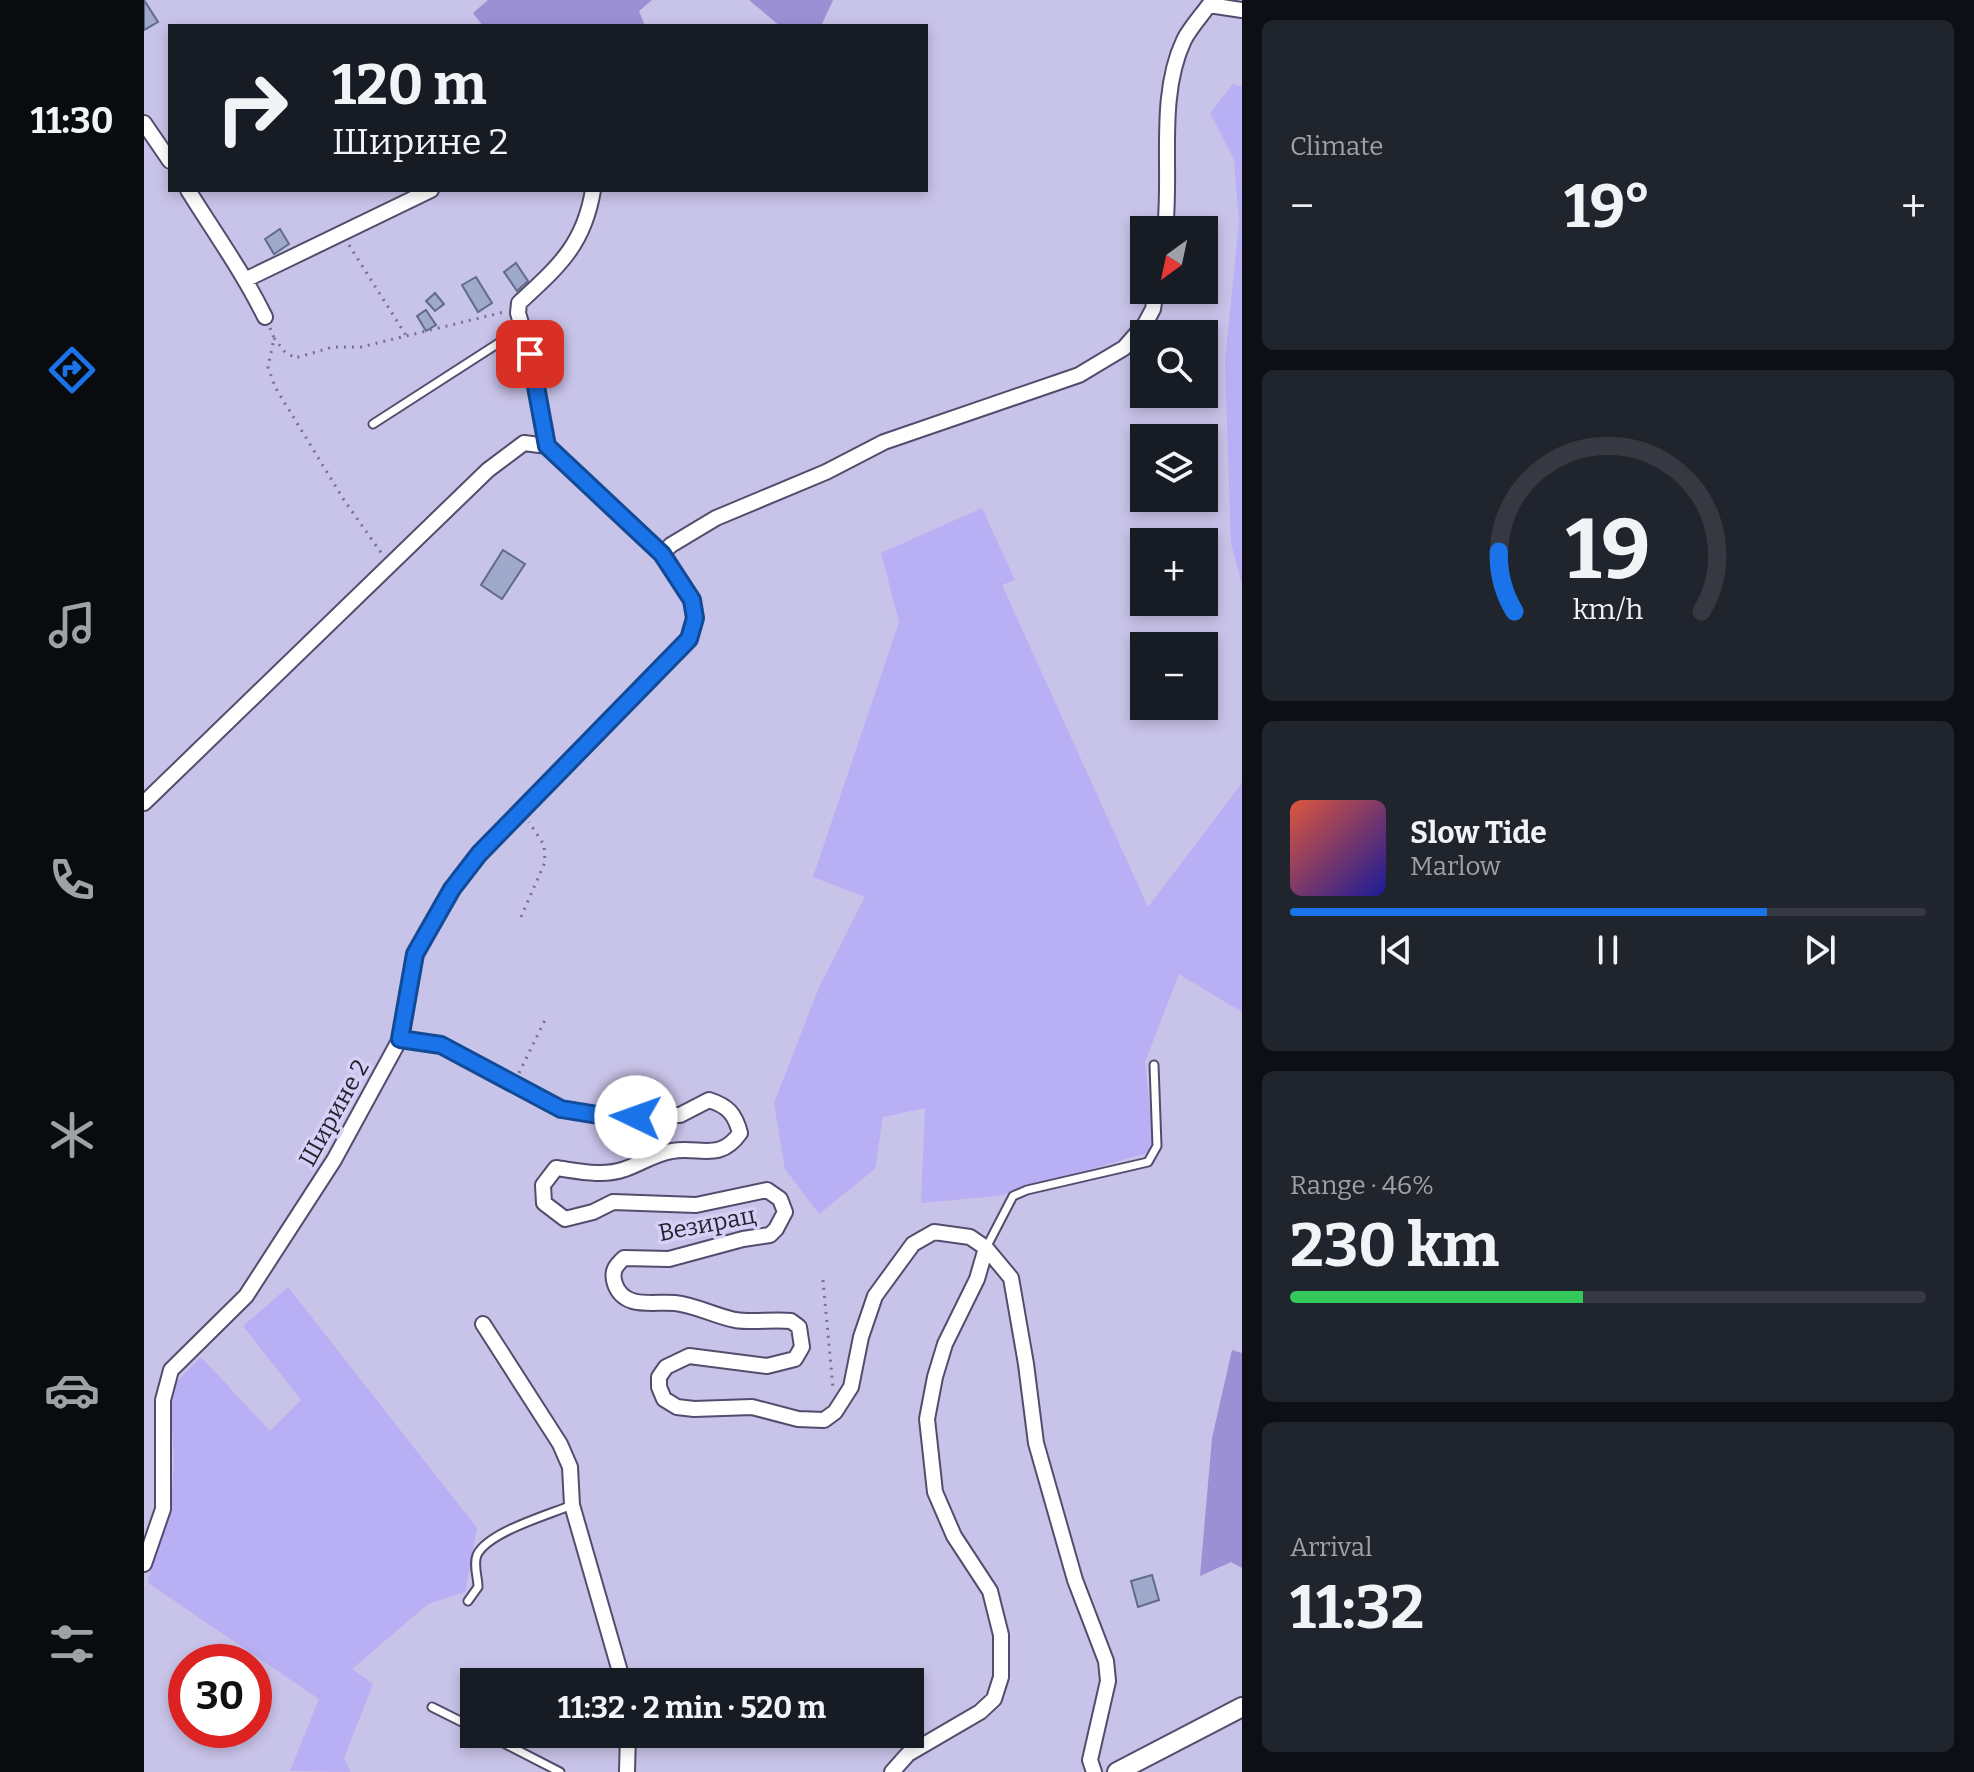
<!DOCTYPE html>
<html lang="en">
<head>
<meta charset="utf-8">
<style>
  :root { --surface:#171b24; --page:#20242c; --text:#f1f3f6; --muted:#9ea1a6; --line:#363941; --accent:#1a73e8 }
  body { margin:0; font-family:Bitter,serif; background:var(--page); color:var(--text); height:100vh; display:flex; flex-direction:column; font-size:30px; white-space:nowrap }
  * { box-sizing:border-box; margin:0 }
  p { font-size:26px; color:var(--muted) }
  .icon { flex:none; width:44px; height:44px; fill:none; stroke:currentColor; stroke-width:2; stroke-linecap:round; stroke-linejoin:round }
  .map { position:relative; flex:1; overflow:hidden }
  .panel { display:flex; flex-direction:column; gap:20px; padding:20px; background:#0d0f14; width:732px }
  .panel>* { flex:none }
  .banner { position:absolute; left:24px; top:24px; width:760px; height:168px; border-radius:0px; box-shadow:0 4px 12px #0003; background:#171b24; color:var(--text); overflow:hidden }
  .needle { width:52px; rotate:213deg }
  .tools { position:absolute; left:986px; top:216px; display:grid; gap:16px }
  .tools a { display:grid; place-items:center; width:88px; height:88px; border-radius:0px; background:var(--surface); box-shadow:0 4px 12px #0003; font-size:40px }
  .speed { position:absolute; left:24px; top:1644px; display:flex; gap:16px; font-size:40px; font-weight:700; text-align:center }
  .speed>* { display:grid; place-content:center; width:104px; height:104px; border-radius:50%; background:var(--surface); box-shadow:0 4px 12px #0003; line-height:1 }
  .speed .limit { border:12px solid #d22; background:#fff; color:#111 }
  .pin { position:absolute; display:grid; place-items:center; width:68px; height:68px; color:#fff; margin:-34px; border-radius:16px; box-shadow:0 4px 12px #0006 }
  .me { position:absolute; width:88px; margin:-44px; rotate:273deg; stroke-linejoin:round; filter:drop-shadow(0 0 6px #0008) }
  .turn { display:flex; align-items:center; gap:28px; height:168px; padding:0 32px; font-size:36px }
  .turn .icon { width:104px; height:104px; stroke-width:2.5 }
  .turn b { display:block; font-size:56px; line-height:68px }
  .big { font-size:60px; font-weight:700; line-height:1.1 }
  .panel .card { flex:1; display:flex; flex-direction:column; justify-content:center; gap:12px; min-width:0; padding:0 28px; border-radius:12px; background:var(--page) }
  .panel .dial { align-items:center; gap:0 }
  .dial svg { height:208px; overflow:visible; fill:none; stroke:var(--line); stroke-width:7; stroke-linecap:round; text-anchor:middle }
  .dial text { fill:var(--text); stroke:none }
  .song { display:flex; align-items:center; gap:24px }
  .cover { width:96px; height:96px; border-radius:12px; background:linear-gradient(135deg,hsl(10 70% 55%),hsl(240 70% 35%)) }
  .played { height:8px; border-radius:4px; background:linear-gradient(90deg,var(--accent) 75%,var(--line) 75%) }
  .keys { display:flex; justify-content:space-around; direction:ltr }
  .heat { display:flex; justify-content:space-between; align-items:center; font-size:44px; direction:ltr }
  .charge { height:12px; border-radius:6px; background:linear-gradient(90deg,#34c759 46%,var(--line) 0) }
  .trip { position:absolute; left:316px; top:1668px; width:464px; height:80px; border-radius:0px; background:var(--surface); box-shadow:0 4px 12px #0003; font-weight:700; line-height:80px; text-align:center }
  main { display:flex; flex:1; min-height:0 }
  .menu { display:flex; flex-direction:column; width:144px; justify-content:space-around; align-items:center; background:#090b0e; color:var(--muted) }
  .menu .icon { width:56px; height:56px }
  .menu .on { color:var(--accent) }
  .menu b { font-size:36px; color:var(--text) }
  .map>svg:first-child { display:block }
  .green { fill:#b9aff4 }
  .forest { fill:#9b90d4 }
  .building { fill:#9ea9cb; stroke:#616b8a; stroke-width:2 }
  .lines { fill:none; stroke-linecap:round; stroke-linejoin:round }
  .service-casing { stroke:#524d6c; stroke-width:11 }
  .minor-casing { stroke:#524d6c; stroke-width:18 }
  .tertiary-casing { stroke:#524d6c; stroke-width:22 }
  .path { stroke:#75728b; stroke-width:3; stroke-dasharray:2 6; stroke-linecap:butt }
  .service { stroke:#fff; stroke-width:7 }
  .minor { stroke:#fff; stroke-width:14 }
  .tertiary { stroke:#fff; stroke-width:18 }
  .route-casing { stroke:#114b97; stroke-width:20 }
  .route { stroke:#1a73e8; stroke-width:14 }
  .labels { text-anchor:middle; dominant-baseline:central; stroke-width:7; stroke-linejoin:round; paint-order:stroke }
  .street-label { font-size:24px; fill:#252330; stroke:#d5d0f5 }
</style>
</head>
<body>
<main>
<nav class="menu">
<b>11:30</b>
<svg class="icon on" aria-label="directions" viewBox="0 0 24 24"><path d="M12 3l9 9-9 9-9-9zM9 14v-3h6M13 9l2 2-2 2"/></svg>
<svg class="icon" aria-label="music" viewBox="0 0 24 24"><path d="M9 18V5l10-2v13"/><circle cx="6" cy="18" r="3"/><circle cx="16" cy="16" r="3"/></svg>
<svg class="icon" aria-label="phone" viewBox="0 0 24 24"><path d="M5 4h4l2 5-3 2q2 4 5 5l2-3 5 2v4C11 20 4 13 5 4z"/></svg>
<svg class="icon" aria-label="climate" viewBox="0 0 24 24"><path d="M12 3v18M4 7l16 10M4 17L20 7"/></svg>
<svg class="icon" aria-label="car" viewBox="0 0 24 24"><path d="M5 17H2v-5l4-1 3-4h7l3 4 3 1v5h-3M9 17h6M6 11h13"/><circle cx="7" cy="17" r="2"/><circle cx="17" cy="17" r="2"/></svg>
<svg class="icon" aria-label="filters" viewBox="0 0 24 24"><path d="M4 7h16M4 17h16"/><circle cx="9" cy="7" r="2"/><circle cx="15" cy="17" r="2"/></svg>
</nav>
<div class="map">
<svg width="1098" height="1772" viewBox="0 0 1098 1772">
  <rect width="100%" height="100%" fill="#c8c3e8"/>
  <path class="green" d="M1089,84L1098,87V584L1087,544L1081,361L1095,223L1090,159L1066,113Z
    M838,508L871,580L858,585L1004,907L1098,783V1012L1035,974L1001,1062L1010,1151L854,1196L777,1203L781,1108L739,1117L731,1169L675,1214L641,1169L630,1103L676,985L721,897L669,877L755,622L737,553Z
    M144,1287L333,1528L321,1592L284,1604L208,1669L229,1684L200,1758L207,1772L146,1771L175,1699L4,1583L16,1534L27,1506L30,1463L26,1388L57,1357L126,1431L157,1400L99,1326Z"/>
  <path class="forest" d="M344,0H508L495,11L501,26H339L329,13Z
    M605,0H689L677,26H636Z
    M1088,1350L1098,1353V1568L1087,1562L1056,1576L1068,1438Z"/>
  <path class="building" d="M0,0L14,22L0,30Z
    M136,229L145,244L130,254L121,239Z
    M372,263L384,281L373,291L360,272Z
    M332,277L348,303L334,312L318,285Z
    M291,293L300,304L291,311L282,301Z
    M282,310L292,325L282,331L273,316Z
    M359,550L381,564L358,599L337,585Z
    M1008,1575L1015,1600L994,1607L987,1581Z"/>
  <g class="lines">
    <defs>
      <path id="service" d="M229,424L378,328
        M842,1248L869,1196L883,1190L1004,1162L1013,1146L1010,1065
        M324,1601L334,1587C334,1577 329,1565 333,1555C344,1532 404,1515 428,1505
        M288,1707L330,1728
        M342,1734L416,1772"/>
      <path id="minor" d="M0,123L26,161
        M44,190C70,232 99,272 121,317
        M1021,230C1028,170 1013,97 1040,40C1046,28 1057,16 1065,5L1098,10
        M103,279L287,190
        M403,446L386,354L374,313L375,303C414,267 440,245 449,190
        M518,554L527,545L572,518L682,472L740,442L935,375L980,348L1001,324L1009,309L1012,290
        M0,803L344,470L380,443L403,446L413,455L518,554L548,600L551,618L545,639L335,854L308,889L271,954L256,1039L190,1160L102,1296L27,1370L19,1400V1509L0,1564
        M256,1039L297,1045L417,1109L454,1115H536L565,1100C584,1106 591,1114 596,1133C576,1162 555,1146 528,1151C512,1153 496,1164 481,1169C459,1177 434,1171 412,1168L399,1185L400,1203L421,1219L449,1212L469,1202L552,1205L623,1190L636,1199L641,1212L632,1229L626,1235L599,1239L525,1259L480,1258C471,1266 467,1272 471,1284C480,1310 510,1301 531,1303C551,1305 571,1316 591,1320C610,1323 628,1319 647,1321L655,1327L658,1347L651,1359L623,1366L545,1356L522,1367L515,1377V1387L520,1399L533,1407L550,1409L608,1407L654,1419L680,1420L691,1412L707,1387L717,1337L731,1296L769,1244L790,1232L826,1237L842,1248L867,1278L882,1364L892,1443L931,1580L962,1661L964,1681L946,1760L950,1772
        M339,1324L416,1444L426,1467L428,1505L479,1682
        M483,1772L484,1734
        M748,1772L764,1754L836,1712L850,1699L857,1677V1635L846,1591L810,1536L791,1492L783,1419L791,1377L801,1344L833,1279L842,1248"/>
      <path id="tertiary" d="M973,1772L1098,1707"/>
    </defs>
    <use href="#service" class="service-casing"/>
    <use href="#minor" class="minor-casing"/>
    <use href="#tertiary" class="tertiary-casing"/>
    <path class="path" d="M205,245L263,337
      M126,328L130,338L124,367L131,387L200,500L238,554
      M130,338L140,351L151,358L189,347H217L360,312
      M377,917L401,862L400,845L385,822
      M375,1073L401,1020
      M679,1280L689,1388"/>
    <use href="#service" class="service"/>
    <use href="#minor" class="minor"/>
    <use href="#tertiary" class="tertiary"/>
  </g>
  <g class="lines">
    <defs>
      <path id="route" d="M386,354L403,446L518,554L548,600L551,618L545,639L335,854L308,889L271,954L256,1039L297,1045L417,1109L454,1115L492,1117"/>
    </defs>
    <use href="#route" class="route-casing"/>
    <use href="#route" class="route"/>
  </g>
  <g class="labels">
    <g class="street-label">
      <text transform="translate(190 1113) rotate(-61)">Ширине 2</text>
      <text transform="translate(563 1224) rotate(-11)">Везирац</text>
    </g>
  </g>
</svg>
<div class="tools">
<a><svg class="needle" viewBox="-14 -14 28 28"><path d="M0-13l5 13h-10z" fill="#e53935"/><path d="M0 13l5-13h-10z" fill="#9ea1a6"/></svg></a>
<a><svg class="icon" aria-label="search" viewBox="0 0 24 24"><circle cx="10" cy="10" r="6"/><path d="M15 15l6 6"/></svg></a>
<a><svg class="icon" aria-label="layers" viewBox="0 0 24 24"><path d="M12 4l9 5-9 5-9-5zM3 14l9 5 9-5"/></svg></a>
<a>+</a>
<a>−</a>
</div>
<div class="speed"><div class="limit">30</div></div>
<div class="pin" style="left:386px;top:354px;background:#d93025"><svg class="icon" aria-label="arrive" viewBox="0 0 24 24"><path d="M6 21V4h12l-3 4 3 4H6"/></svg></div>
<svg class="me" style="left:492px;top:1117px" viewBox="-20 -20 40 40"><circle r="19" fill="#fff"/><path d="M0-13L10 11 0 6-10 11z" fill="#1a73e8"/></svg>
<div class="trip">11:32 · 2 min · 520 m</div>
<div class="banner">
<div class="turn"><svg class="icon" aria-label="right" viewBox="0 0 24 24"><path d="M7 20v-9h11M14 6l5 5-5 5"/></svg><div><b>120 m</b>Ширине 2</div></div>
</div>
</div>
<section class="panel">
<div class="card"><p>Climate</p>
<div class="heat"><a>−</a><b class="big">19°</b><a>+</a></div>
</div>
<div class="card dial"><svg viewBox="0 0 100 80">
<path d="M14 69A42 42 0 1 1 86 69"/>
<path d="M14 69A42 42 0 0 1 8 46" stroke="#1a73e8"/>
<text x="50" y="56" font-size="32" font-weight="700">19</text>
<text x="50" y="72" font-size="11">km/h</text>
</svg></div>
<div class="card">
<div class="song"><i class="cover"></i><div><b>Slow Tide</b><p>Marlow</p></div></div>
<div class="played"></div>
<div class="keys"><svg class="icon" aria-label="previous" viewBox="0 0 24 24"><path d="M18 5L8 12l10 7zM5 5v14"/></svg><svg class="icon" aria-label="pause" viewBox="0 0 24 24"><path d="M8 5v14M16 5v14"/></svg><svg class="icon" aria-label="next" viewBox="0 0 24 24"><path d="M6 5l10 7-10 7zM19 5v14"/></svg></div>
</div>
<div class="card"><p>Range · 46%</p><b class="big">230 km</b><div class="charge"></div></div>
<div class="card"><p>Arrival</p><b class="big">11:32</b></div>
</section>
</main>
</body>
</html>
